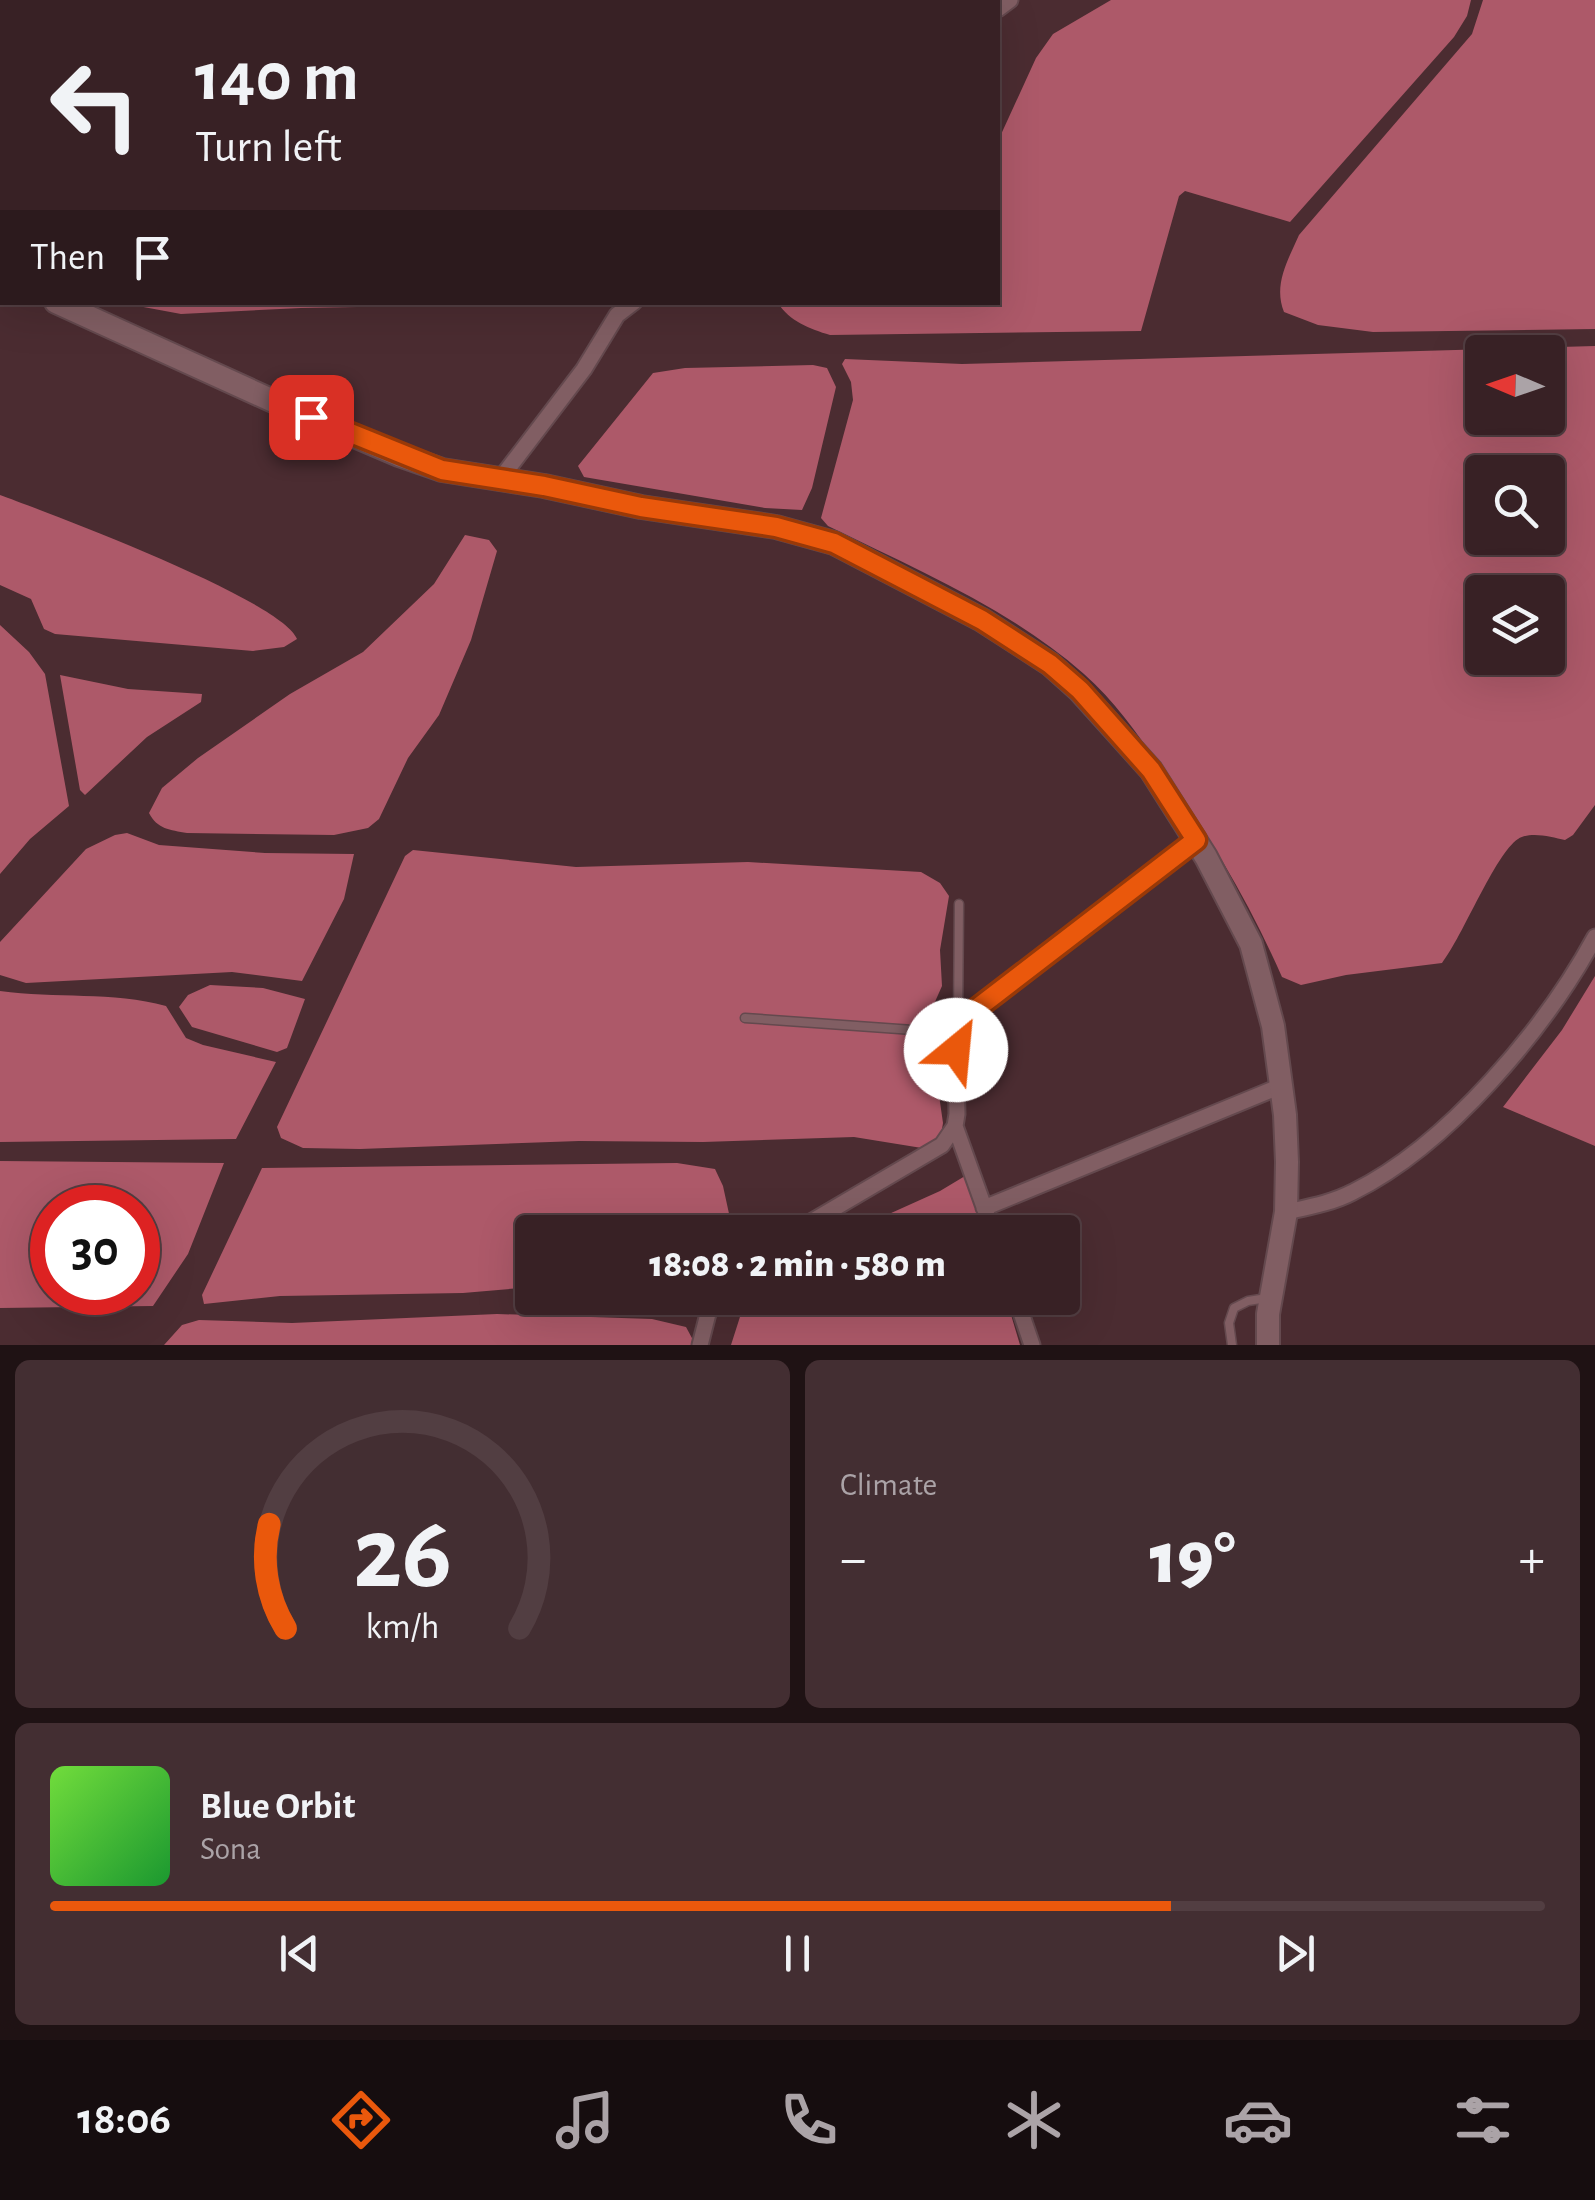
<!DOCTYPE html>
<html lang="en">
<head>
<meta charset="utf-8">
<style>
  :root { --surface:#382125; --page:#432e32; --text:#f1f3f6; --muted:#aba3a7; --line:#523e42; --accent:#ea580c }
  body { margin:0; font-family:"Alegreya Sans",sans-serif; background:var(--page); color:var(--text); height:100vh; display:flex; flex-direction:column; font-size:38px; white-space:nowrap }
  * { box-sizing:border-box; margin:0 }
  p { font-size:32px; color:var(--muted) }
  .icon { flex:none; width:55px; height:55px; fill:none; stroke:currentColor; stroke-width:2; stroke-linecap:round; stroke-linejoin:round }
  .map { position:relative; height:1345px; overflow:hidden }
  .details { display:flex; flex-direction:column; gap:15px; padding:15px; background:#1f1214; flex:1 }
  .details>* { flex:none }
  .banner { position:absolute; left:0px; top:0px; width:1000px; height:305px; box-shadow:0 10px 40px #0002,0 0 0 2px var(--line); background:#382125; color:var(--text); overflow:hidden }
  .needle { width:65px; rotate:272deg }
  .fabs { position:absolute; left:1465px; top:335px; display:grid; gap:20px }
  .fabs a { display:grid; place-items:center; width:100px; height:100px; border-radius:10px; background:var(--surface); box-shadow:0 10px 40px #0002,0 0 0 2px var(--line); font-size:50px }
  .speed { position:absolute; left:30px; top:1185px; display:flex; gap:20px; font-size:50px; font-weight:700; text-align:center }
  .speed>* { display:grid; place-content:center; width:130px; height:130px; border-radius:50%; background:var(--surface); box-shadow:0 10px 40px #0002,0 0 0 2px var(--line); line-height:1 }
  .speed .limit { border:15px solid #d22; background:#fff; color:#111 }
  .pin { position:absolute; display:grid; place-items:center; width:85px; height:85px; color:#fff; margin:-42px; border-radius:20px; box-shadow:0 5px 15px #0006 }
  .me { position:absolute; width:110px; margin:-55px; rotate:28deg; stroke-linejoin:round; filter:drop-shadow(0 0 8px #0008) }
  .turn { display:flex; align-items:center; gap:35px; height:210px; padding:0 30px; font-size:45px }
  .turn .icon { width:130px; height:130px; stroke-width:2.5 }
  .turn b { display:block; font-size:70px; line-height:85px }
  .then { display:flex; align-items:center; height:95px; padding:0 30px; background:#0003; gap:20px; font-size:38px }
  .big { font-size:75px; font-weight:800; line-height:1.1 }
  .details .widget { flex:1; display:flex; flex-direction:column; justify-content:center; gap:15px; min-width:0; padding:0 35px; border-radius:15px; background:var(--page) }
  .details .dial { align-items:center; gap:0 }
  .dial svg { height:260px; overflow:visible; fill:none; stroke:var(--line); stroke-width:7; stroke-linecap:round; text-anchor:middle }
  .dial text { fill:var(--text); stroke:none }
  .song { display:flex; align-items:center; gap:30px }
  .cover { width:120px; height:120px; border-radius:15px; background:linear-gradient(135deg,hsl(100 70% 55%),hsl(130 70% 35%)) }
  .played { height:10px; border-radius:5px; background:linear-gradient(90deg,var(--accent) 75%,var(--line) 75%) }
  .keys { display:flex; justify-content:space-around; direction:ltr }
  .heat { display:flex; justify-content:space-between; align-items:center; font-size:55px; direction:ltr }
  .details .tiles { flex:1; display:grid; gap:15px; grid-template-columns:1fr 1fr }
  .widget:last-child { grid-column:span 2 }
  .trip { position:absolute; left:515px; top:1215px; width:565px; height:100px; border-radius:10px; background:var(--surface); box-shadow:0 10px 40px #0002,0 0 0 2px var(--line); font-weight:800; line-height:100px; text-align:center }
  .tab-bar { display:flex; height:160px; justify-content:space-around; align-items:center; background:#160d0f; color:var(--muted) }
  .tab-bar .icon { width:70px; height:70px }
  .tab-bar .selected { color:var(--accent) }
  .tab-bar b { font-size:45px; color:var(--text) }
  .map>svg:first-child { display:block }
  .water { fill:#ad5969; fill-rule:evenodd }
  .lines { fill:none; stroke-linecap:round; stroke-linejoin:round }
  .lane-casing { stroke:#64494e; stroke-width:11 }
  .street-casing { stroke:#64494e; stroke-width:19 }
  .secondary-casing { stroke:#64494e; stroke-width:26 }
  .lane { stroke:#815e63; stroke-width:8 }
  .street { stroke:#815e63; stroke-width:15 }
  .secondary { stroke:#815e63; stroke-width:22 }
  .route-casing { stroke:#983908; stroke-width:25 }
  .route { stroke:#ea580c; stroke-width:18 }
</style>
</head>
<body>
<div class="map">
<svg width="1595" height="1345" viewBox="0 0 1595 1345">
  <rect width="100%" height="100%" fill="#4b2c31"/>
  <path class="water" d="M0,0H649L2,2L0,18Z
    M1111,0H1471L1467,16L1454,37L1290,222L1185,191L1179,196L1141,331L830,335C810,329 789,321 778,303L998,302V141L1036,58L1053,34Z
    M1483,0H1595V329L1373,332L1318,325L1284,312C1273,285 1288,260 1299,235L1472,34Z
    M122,303H573L301,308L181,314Z
    M1595,346V805L1573,835L1565,840C1551,837 1531,831 1518,839C1495,854 1463,936 1442,963L1346,975L1301,985L1282,977C1250,904 1211,838 1165,773C1140,738 1117,703 1084,674C1010,609 916,569 828,526L821,518L853,400L851,382L842,364L845,359L962,364ZM1482,352H1548V418H1482ZM1482,472H1548V538H1482ZM1482,592H1548V658H1482Z
    M813,365L827,368L836,387L812,488L802,510L765,508L584,477L578,466L653,373L685,368Z
    M0,495C49,513 282,600 297,639L284,647L253,651L55,634L44,629L31,599L0,585Z
    M465,535L489,540L497,551L471,640L439,715L408,758L379,819L368,828L334,835L187,833C170,830 157,829 149,813L162,788L198,758L290,694L363,652L434,584Z
    M0,625L29,652L45,674L69,806L30,839L0,874Z
    M60,675L128,689L202,694L201,702L147,737L85,795L80,790Z
    M127,833L159,845L265,853L354,854L344,899L302,981L232,972L26,983L0,975V942L86,849L115,835Z
    M413,850L576,867L748,862L921,872L940,883L949,896L940,950L942,986L934,1004L933,1053L943,1123L940,1141L928,1149L854,1137L703,1142L579,1141L360,1149L303,1148L281,1138L277,1127L405,856Z
    M1595,976V1146L1503,1107L1562,1030Z
    M210,985L263,988L305,999L287,1048L277,1052L192,1027L179,1007L188,995Z
    M0,991C55,999 113,991 166,1006L186,1038L203,1045L276,1062L236,1139L0,1142Z
    M0,1161L224,1163L188,1254L153,1306L0,1308ZM52,1208H138V1292H52Z
    M677,1163L715,1169L723,1186L733,1232H532V1287L463,1293L280,1296L204,1304L202,1295L262,1168Z
    M965,1176L985,1232H849L940,1191Z
    M746,1298H1006L1020,1345H731Z
    M497,1314L652,1319L686,1327L693,1340L692,1345H164L182,1325L199,1320L292,1323Z"/>
  <g class="lines">
    <defs>
      <path id="lane" d="M745,1018L955,1033
        M958,1023L959,904
        M1232,1345L1229,1323L1234,1308L1248,1301L1267,1298"/>
      <path id="street" d="M998,9L1010,0
        M501,478L584,369L617,315L634,302
        M955,1126L993,1232
        M984,1208L1281,1086
        M1286,1212C1309,1207 1332,1203 1353,1192C1448,1145 1545,1029 1595,937
        M794,1232L942,1145L955,1126L957,1114L955,1033L958,1023L1195,839
        M1016,1298L1032,1345
        M700,1345L712,1298"/>
      <path id="secondary" d="M0,277L2,278
        M56,302L282,405L399,455L442,470L544,486L641,507L776,527L834,543L982,620L1050,664L1079,690L1151,770L1206,857L1251,944L1273,1026L1285,1115L1287,1162L1286,1212L1268,1314V1345"/>
    </defs>
    <use href="#lane" class="lane-casing"/>
    <use href="#street" class="street-casing"/>
    <use href="#secondary" class="secondary-casing"/>
    <use href="#lane" class="lane"/>
    <use href="#street" class="street"/>
    <use href="#secondary" class="secondary"/>
  </g>
  <g class="lines">
    <defs>
      <path id="route" d="M311,417L442,470L544,486L641,507L776,527L834,543L982,620L1050,664L1080,690L1151,770L1196,840L958,1023L956,1050"/>
    </defs>
    <use href="#route" class="route-casing"/>
    <use href="#route" class="route"/>
  </g>
</svg>
<div class="fabs">
<a><svg class="needle" viewBox="-14 -14 28 28"><path d="M0-13l5 13h-10z" fill="#e53935"/><path d="M0 13l5-13h-10z" fill="#aba3a7"/></svg></a>
<a><svg class="icon" aria-label="search" viewBox="0 0 24 24"><circle cx="10" cy="10" r="6"/><path d="M15 15l6 6"/></svg></a>
<a><svg class="icon" aria-label="layers" viewBox="0 0 24 24"><path d="M12 4l9 5-9 5-9-5zM3 14l9 5 9-5"/></svg></a>
</div>
<div class="speed"><div class="limit">30</div></div>
<div class="pin" style="left:311px;top:417px;background:#d93025"><svg class="icon" aria-label="arrive" viewBox="0 0 24 24"><path d="M6 21V4h12l-3 4 3 4H6"/></svg></div>
<svg class="me" style="left:956px;top:1050px" viewBox="-20 -20 40 40"><circle r="19" fill="#fff"/><path d="M0-13L10 11 0 6-10 11z" fill="#ea580c"/></svg>
<div class="trip">18:08 · 2 min · 580 m</div>
<div class="banner">
<div class="turn"><svg class="icon" aria-label="left" viewBox="0 0 24 24"><path d="M17 20v-9H6M10 6l-5 5 5 5"/></svg><div><b>140 m</b>Turn left</div></div>
<div class="then">Then<svg class="icon" aria-label="arrive" viewBox="0 0 24 24"><path d="M6 21V4h12l-3 4 3 4H6"/></svg></div>
</div>
</div>
<section class="details">
<div class="tiles">
<div class="widget dial"><svg viewBox="0 0 100 80">
<path d="M14 69A42 42 0 1 1 86 69"/>
<path d="M14 69A42 42 0 0 1 9 37" stroke="#ea580c"/>
<text x="50" y="56" font-size="32" font-weight="700">26</text>
<text x="50" y="72" font-size="11">km/h</text>
</svg></div>
<div class="widget"><p>Climate</p>
<div class="heat"><a>−</a><b class="big">19°</b><a>+</a></div>
</div>
<div class="widget">
<div class="song"><i class="cover"></i><div><b>Blue Orbit</b><p>Sona</p></div></div>
<div class="played"></div>
<div class="keys"><svg class="icon" aria-label="previous" viewBox="0 0 24 24"><path d="M18 5L8 12l10 7zM5 5v14"/></svg><svg class="icon" aria-label="pause" viewBox="0 0 24 24"><path d="M8 5v14M16 5v14"/></svg><svg class="icon" aria-label="next" viewBox="0 0 24 24"><path d="M6 5l10 7-10 7zM19 5v14"/></svg></div>
</div>
</div>
</section>
<nav class="tab-bar">
<b>18:06</b>
<svg class="icon selected" aria-label="directions" viewBox="0 0 24 24"><path d="M12 3l9 9-9 9-9-9zM9 14v-3h6M13 9l2 2-2 2"/></svg>
<svg class="icon" aria-label="music" viewBox="0 0 24 24"><path d="M9 18V5l10-2v13"/><circle cx="6" cy="18" r="3"/><circle cx="16" cy="16" r="3"/></svg>
<svg class="icon" aria-label="phone" viewBox="0 0 24 24"><path d="M5 4h4l2 5-3 2q2 4 5 5l2-3 5 2v4C11 20 4 13 5 4z"/></svg>
<svg class="icon" aria-label="climate" viewBox="0 0 24 24"><path d="M12 3v18M4 7l16 10M4 17L20 7"/></svg>
<svg class="icon" aria-label="car" viewBox="0 0 24 24"><path d="M5 17H2v-5l4-1 3-4h7l3 4 3 1v5h-3M9 17h6M6 11h13"/><circle cx="7" cy="17" r="2"/><circle cx="17" cy="17" r="2"/></svg>
<svg class="icon" aria-label="filters" viewBox="0 0 24 24"><path d="M4 7h16M4 17h16"/><circle cx="9" cy="7" r="2"/><circle cx="15" cy="17" r="2"/></svg>
</nav>
</body>
</html>
